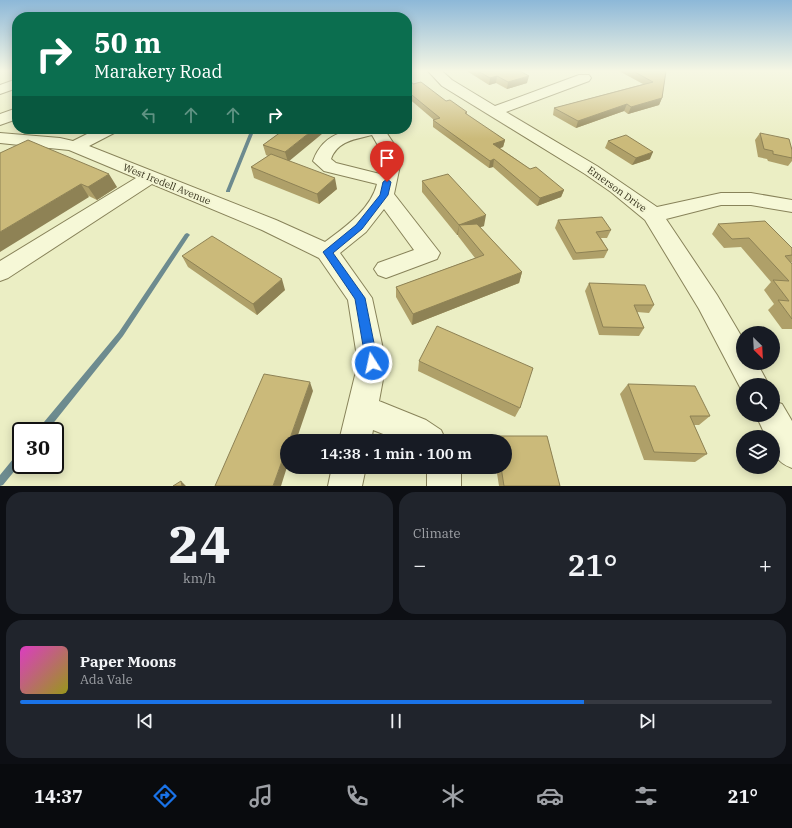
<!DOCTYPE html>
<html lang="en">
<head>
<meta charset="utf-8">
<style>
  :root { --surface:#171b24; --page:#20242c; --text:#f1f3f6; --muted:#9ea1a6; --line:#363941; --accent:#1a73e8 }
  body { margin:0; font-family:"IBM Plex Serif",serif; background:var(--page); color:var(--text); height:100vh; display:flex; flex-direction:column; font-size:15px; white-space:nowrap }
  * { box-sizing:border-box; margin:0 }
  p { font-size:13px; color:var(--muted) }
  .icon { flex:none; width:22px; height:22px; fill:none; stroke:currentColor; stroke-width:2; stroke-linecap:round; stroke-linejoin:round }
  .map { position:relative; height:486px; overflow:hidden }
  .sheet { display:flex; flex-direction:column; gap:6px; padding:6px; background:#0d0f14; flex:1 }
  .sheet>* { flex:none }
  .banner { position:absolute; left:12px; top:12px; width:400px; height:122px; border-radius:16px; box-shadow:0 2px 10px #0003; background:#0b6e4f; color:#fff; overflow:hidden }
  .needle { width:26px; rotate:156deg }
  .tools { position:absolute; left:736px; top:326px; display:grid; gap:8px }
  .tools a { display:grid; place-items:center; width:44px; height:44px; border-radius:50%; background:var(--surface); box-shadow:0 2px 10px #0003; font-size:20px }
  .speed { position:absolute; left:12px; top:422px; display:flex; gap:8px; font-size:20px; font-weight:700; text-align:center }
  .speed>* { display:grid; place-content:center; width:52px; height:52px; border-radius:50%; background:var(--surface); box-shadow:0 2px 10px #0003; line-height:1 }
  .speed .limit { border:2px solid #111; border-radius:6px; background:#fff; color:#111 }
  .pin { position:absolute; display:grid; place-items:center; width:34px; height:34px; color:#fff; margin:-41px -17px; border-radius:50% 50% 50% 0; rotate:-45deg; box-shadow:0 0 4px #0007 }
  .pin .icon { rotate:45deg }
  .me { position:absolute; width:44px; margin:-22px; rotate:350deg; stroke-linejoin:round; filter:drop-shadow(0 0 3px #0008) }
  .turn { display:flex; align-items:center; gap:14px; height:84px; padding:0 16px; font-size:18px }
  .turn .icon { width:52px; height:52px; stroke-width:2.5 }
  .turn b { display:block; font-size:28px; line-height:34px }
  .lanes { display:flex; align-items:center; height:38px; padding:0 16px; background:#0003; justify-content:center; gap:20px; direction:ltr }
  .lanes .off { opacity:.35 }
  .big { font-size:30px; font-weight:600; line-height:1.1 }
  .sheet .card { flex:1; display:flex; flex-direction:column; justify-content:center; gap:6px; min-width:0; padding:0 14px; border-radius:16px; background:var(--page) }
  .sheet .dial { align-items:center; gap:0 }
  .dial b { font-size:52px; line-height:1 }
  .song { display:flex; align-items:center; gap:12px }
  .cover { width:48px; height:48px; border-radius:6px; background:linear-gradient(135deg,hsl(310 70% 55%),hsl(60 70% 35%)) }
  .played { height:4px; border-radius:2px; background:linear-gradient(90deg,var(--accent) 75%,var(--line) 75%) }
  .keys { display:flex; justify-content:space-around; direction:ltr }
  .heat { display:flex; justify-content:space-between; align-items:center; font-size:22px; direction:ltr }
  .sheet .tiles { flex:1; display:grid; gap:6px; grid-template-columns:1fr 1fr }
  .card:last-child { grid-column:span 2 }
  .trip { position:absolute; left:280px; top:434px; width:232px; height:40px; border-radius:20px; background:var(--surface); box-shadow:0 2px 10px #0003; font-weight:600; line-height:40px; text-align:center }
  .tabs { display:flex; height:64px; justify-content:space-around; align-items:center; background:#090b0e; color:var(--muted) }
  .tabs .icon { width:28px; height:28px }
  .tabs .selected { color:var(--accent) }
  .tabs b { font-size:18px; color:var(--text) }
  .map>svg:first-child { display:block }
  .lines { fill:none; stroke-linecap:round; stroke-linejoin:round }
  .stream { fill:#6d8b8f; fill-rule:evenodd }
  .minor-casing { stroke:#88835a; stroke-width:2 }
  .minor { fill:#f6f8d7; fill-rule:evenodd }
  .wall { fill:#afa069 }
  .shaded-wall { fill:#8e8255 }
  .building { fill:#cbba7a; stroke:#8e8255 }
  .route { fill:#1a73e8; stroke:#114b97 }
  .labels { text-anchor:middle; dominant-baseline:central; stroke-width:4; stroke-linejoin:round; paint-order:stroke }
  .street-label { font-size:10px; fill:#38341e; stroke:#f3f5d3 }
</style>
</head>
<body>
<div class="map">
<svg width="792" height="486" viewBox="0 0 792 486">
  <rect width="100%" height="100%" fill="#ebeec4"/>
  <g class="lines">
    <path class="stream" d="M251,129H255L230,191V192H226V191Z
      M187,233L189,234L190,235L189,236L123,336L47,431H38L39,428L119,332L185,234Z
      M21,452V463L3,485L0,486V475L18,453Z"/>
    <defs>
      <path id="minor" d="M428,71H442L452,80L495,106L579,75H589L591,78L589,81L506,112L597,166L657,207L721,193H751L792,200V212L751,205H721L666,219L717,295L743,339V363H757L769,385H743V393L699,309L645,220L611,192L585,174L442,86Z
        M17,79V88L0,94V85Z
        M17,108V119L0,125V114Z
        M97,129H118L116,132L89,146L276,220L325,242C345,227 371,209 377,184L324,171L313,161C325,128 354,129 384,129L402,156L394,194L440,253L437,259L386,278L378,275L374,269L378,263L414,250L384,209L366,232L340,253L372,298L386,363L379,401L426,420L441,430L446,441H401L373,430L371,441H339L358,363L348,300L319,258L262,230L152,184L8,278L0,281V261L136,178L69,150L0,143V133L60,138L73,141ZM372,135L384,156L380,174L336,163L331,159C337,141 356,139 372,135Z
        M773,401L782,404L792,421V468C776,462 773,454 773,437H766L756,415H773Z
        M332,467H366L362,486H328Z
        M427,467H461V486H427Z"/>
    </defs>
    <use href="#minor" class="minor-casing"/>
    <use href="#minor" class="minor"/>
  </g>
  <path class="wall" d="M467,71H521L520,72L527,83L507,89L496,83L489,85Z
    M619,71H666L662,98L659,105L628,114L624,111L576,128L553,115L554,108L643,84Z
    M407,76L413,84L467,112V115L505,140L503,147L500,148L530,169L564,190L561,197L537,206L493,167L489,168L433,127V120H434L407,97Z
    M285,129L289,161L337,189L319,204L254,178L251,167L268,156L266,155L263,145Z
    M760,133L792,150V161L788,166L768,161L767,159L758,157L755,140Z
    M608,141L650,159L632,165L605,148Z
    M0,153L117,187L97,200Z
    M422,181L484,226L480,227L522,272L519,283L412,325L396,297V287L475,258L458,236V235H457L422,192Z
    M558,220L611,230L607,238H601L608,250L604,258L573,260L555,228Z
    M718,224L792,248V262L791,263L792,264V329H782L768,310L774,304L764,290L771,282L741,247L724,248L712,234Z
    M182,256L285,290L257,315L188,267Z
    M589,283L654,305L649,313L637,312L644,328L639,336L599,335L585,291Z
    M419,361L520,408L515,417L418,371Z
    M628,384L710,416L699,425H694L707,454L695,462L644,460L620,394Z
    M496,436H547L560,486H499L496,467H505V441H494Z"/>
  <path class="shaded-wall" d="M497,76L496,83L489,85L490,78Z
    M529,76L527,83L507,89L508,82Z
    M662,98L659,105L628,114L631,107Z
    M627,104L624,111L576,128L578,121Z
    M314,129H328L288,162L285,152Z
    M505,140L503,147L492,151L493,144Z
    M653,152L650,159L632,165L636,158Z
    M494,159L493,167L489,168L490,161Z
    M109,174L117,187L97,200L88,187Z
    M335,178L337,189L319,204L317,194Z
    M81,184L89,197L0,252V232Z
    M564,190L561,197L537,206L540,198Z
    M486,215L484,226L465,232L459,225L458,235H457L459,225Z
    M522,272L519,283L412,325L413,314Z
    M282,279L285,290L257,315L253,304Z
    M310,382L313,391L296,441H289Z
    M287,447V467L281,486H273Z
    M181,481L186,486H182Z"/>
  <path class="building" d="M478,71H520L529,76L508,82L497,76L490,78Z
    M633,71H666L662,98L631,107L627,104L578,121L554,108L653,82Z
    M407,76L413,84L421,82L446,101L450,100L467,112L465,113L505,140L493,144L530,169L536,167L564,190L540,198L494,159L490,161L433,120L440,118L407,91Z
    M285,129H314L285,152L263,145Z
    M760,133L789,139L792,150V158L773,154V151L764,149Z
    M626,135L653,152L636,158L608,141Z
    M28,140L109,174L88,187L81,184L0,232V153Z
    M271,154L335,178L317,194L251,167Z
    M448,174L486,215L459,225L422,181Z
    M602,217L611,230L596,232L608,250L576,253L558,220Z
    M765,221L792,248V255L785,256L792,264V319L778,300L789,301L773,280L789,281L749,238L732,239L718,224Z
    M477,224L522,272L413,314L396,287L484,255L459,225Z
    M212,236L282,279L253,304L182,256Z
    M589,283L645,285L654,305H634L644,328L603,327Z
    M437,326L533,368L520,408L419,361Z
    M264,374L310,382L289,441H287V447L273,486H215Z
    M628,384L695,386L710,416H690L707,454L654,452Z
    M496,436H547L560,486H504L501,467H505V441H497Z
    M181,481L182,486H173Z"/>
  <linearGradient id="sky" x2="0" y2="1"><stop stop-color="#8db8d8"/><stop offset="0.51" stop-color="#f6f7e4"/><stop offset="1" stop-color="#f6f7e4" stop-opacity="0"/></linearGradient>
  <rect width="792" height="139" fill="url(#sky)"/>
  <path class="route" d="M387,179L391,182L388,195L362,229L333,253L365,298L378,363L376,367L372,368L368,367L366,363L355,299L323,252L356,225L380,195L383,182Z"/>
  <g class="labels">
    <g class="street-label">
      <text transform="translate(167 184) rotate(22)">West Iredell Avenue</text>
      <text transform="translate(617 189) rotate(36)">Emerson Drive</text>
    </g>
  </g>
</svg>
<div class="tools">
<a><svg class="needle" viewBox="-14 -14 28 28"><path d="M0-13l5 13h-10z" fill="#e53935"/><path d="M0 13l5-13h-10z" fill="#9ea1a6"/></svg></a>
<a><svg class="icon" aria-label="search" viewBox="0 0 24 24"><circle cx="10" cy="10" r="6"/><path d="M15 15l6 6"/></svg></a>
<a><svg class="icon" aria-label="layers" viewBox="0 0 24 24"><path d="M12 4l9 5-9 5-9-5zM3 14l9 5 9-5"/></svg></a>
</div>
<div class="speed"><div class="limit">30</div></div>
<div class="pin" style="left:387px;top:182px;background:#d93025"><svg class="icon" aria-label="arrive" viewBox="0 0 24 24"><path d="M6 21V4h12l-3 4 3 4H6"/></svg></div>
<svg class="me" style="left:372px;top:363px" viewBox="-20 -20 40 40"><circle r="17" fill="#1a73e8" stroke="#fff" stroke-width="3"/><path d="M0-11L8 9 0 5-8 9z" fill="#fff"/></svg>
<div class="trip">14:38 · 1 min · 100 m</div>
<div class="banner">
<div class="turn"><svg class="icon" aria-label="right" viewBox="0 0 24 24"><path d="M7 20v-9h11M14 6l5 5-5 5"/></svg><div><b>50 m</b>Marakery Road</div></div>
<div class="lanes"><svg class="icon off" aria-label="left" viewBox="0 0 24 24"><path d="M17 20v-9H6M10 6l-5 5 5 5"/></svg><svg class="icon off" aria-label="ahead" viewBox="0 0 24 24"><path d="M12 20V5M6 11l6-6 6 6"/></svg><svg class="icon off" aria-label="ahead" viewBox="0 0 24 24"><path d="M12 20V5M6 11l6-6 6 6"/></svg><svg class="icon" aria-label="right" viewBox="0 0 24 24"><path d="M7 20v-9h11M14 6l5 5-5 5"/></svg></div>
</div>
</div>
<section class="sheet">
<div class="tiles">
<div class="card dial"><b>24</b><p>km/h</p></div>
<div class="card"><p>Climate</p>
<div class="heat"><a>−</a><b class="big">21°</b><a>+</a></div>
</div>
<div class="card">
<div class="song"><i class="cover"></i><div><b>Paper Moons</b><p>Ada Vale</p></div></div>
<div class="played"></div>
<div class="keys"><svg class="icon" aria-label="previous" viewBox="0 0 24 24"><path d="M18 5L8 12l10 7zM5 5v14"/></svg><svg class="icon" aria-label="pause" viewBox="0 0 24 24"><path d="M8 5v14M16 5v14"/></svg><svg class="icon" aria-label="next" viewBox="0 0 24 24"><path d="M6 5l10 7-10 7zM19 5v14"/></svg></div>
</div>
</div>
</section>
<nav class="tabs">
<b>14:37</b>
<svg class="icon selected" aria-label="directions" viewBox="0 0 24 24"><path d="M12 3l9 9-9 9-9-9zM9 14v-3h6M13 9l2 2-2 2"/></svg>
<svg class="icon" aria-label="music" viewBox="0 0 24 24"><path d="M9 18V5l10-2v13"/><circle cx="6" cy="18" r="3"/><circle cx="16" cy="16" r="3"/></svg>
<svg class="icon" aria-label="phone" viewBox="0 0 24 24"><path d="M5 4h4l2 5-3 2q2 4 5 5l2-3 5 2v4C11 20 4 13 5 4z"/></svg>
<svg class="icon" aria-label="climate" viewBox="0 0 24 24"><path d="M12 3v18M4 7l16 10M4 17L20 7"/></svg>
<svg class="icon" aria-label="car" viewBox="0 0 24 24"><path d="M5 17H2v-5l4-1 3-4h7l3 4 3 1v5h-3M9 17h6M6 11h13"/><circle cx="7" cy="17" r="2"/><circle cx="17" cy="17" r="2"/></svg>
<svg class="icon" aria-label="filters" viewBox="0 0 24 24"><path d="M4 7h16M4 17h16"/><circle cx="9" cy="7" r="2"/><circle cx="15" cy="17" r="2"/></svg>
<b>21°</b>
</nav>
</body>
</html>
